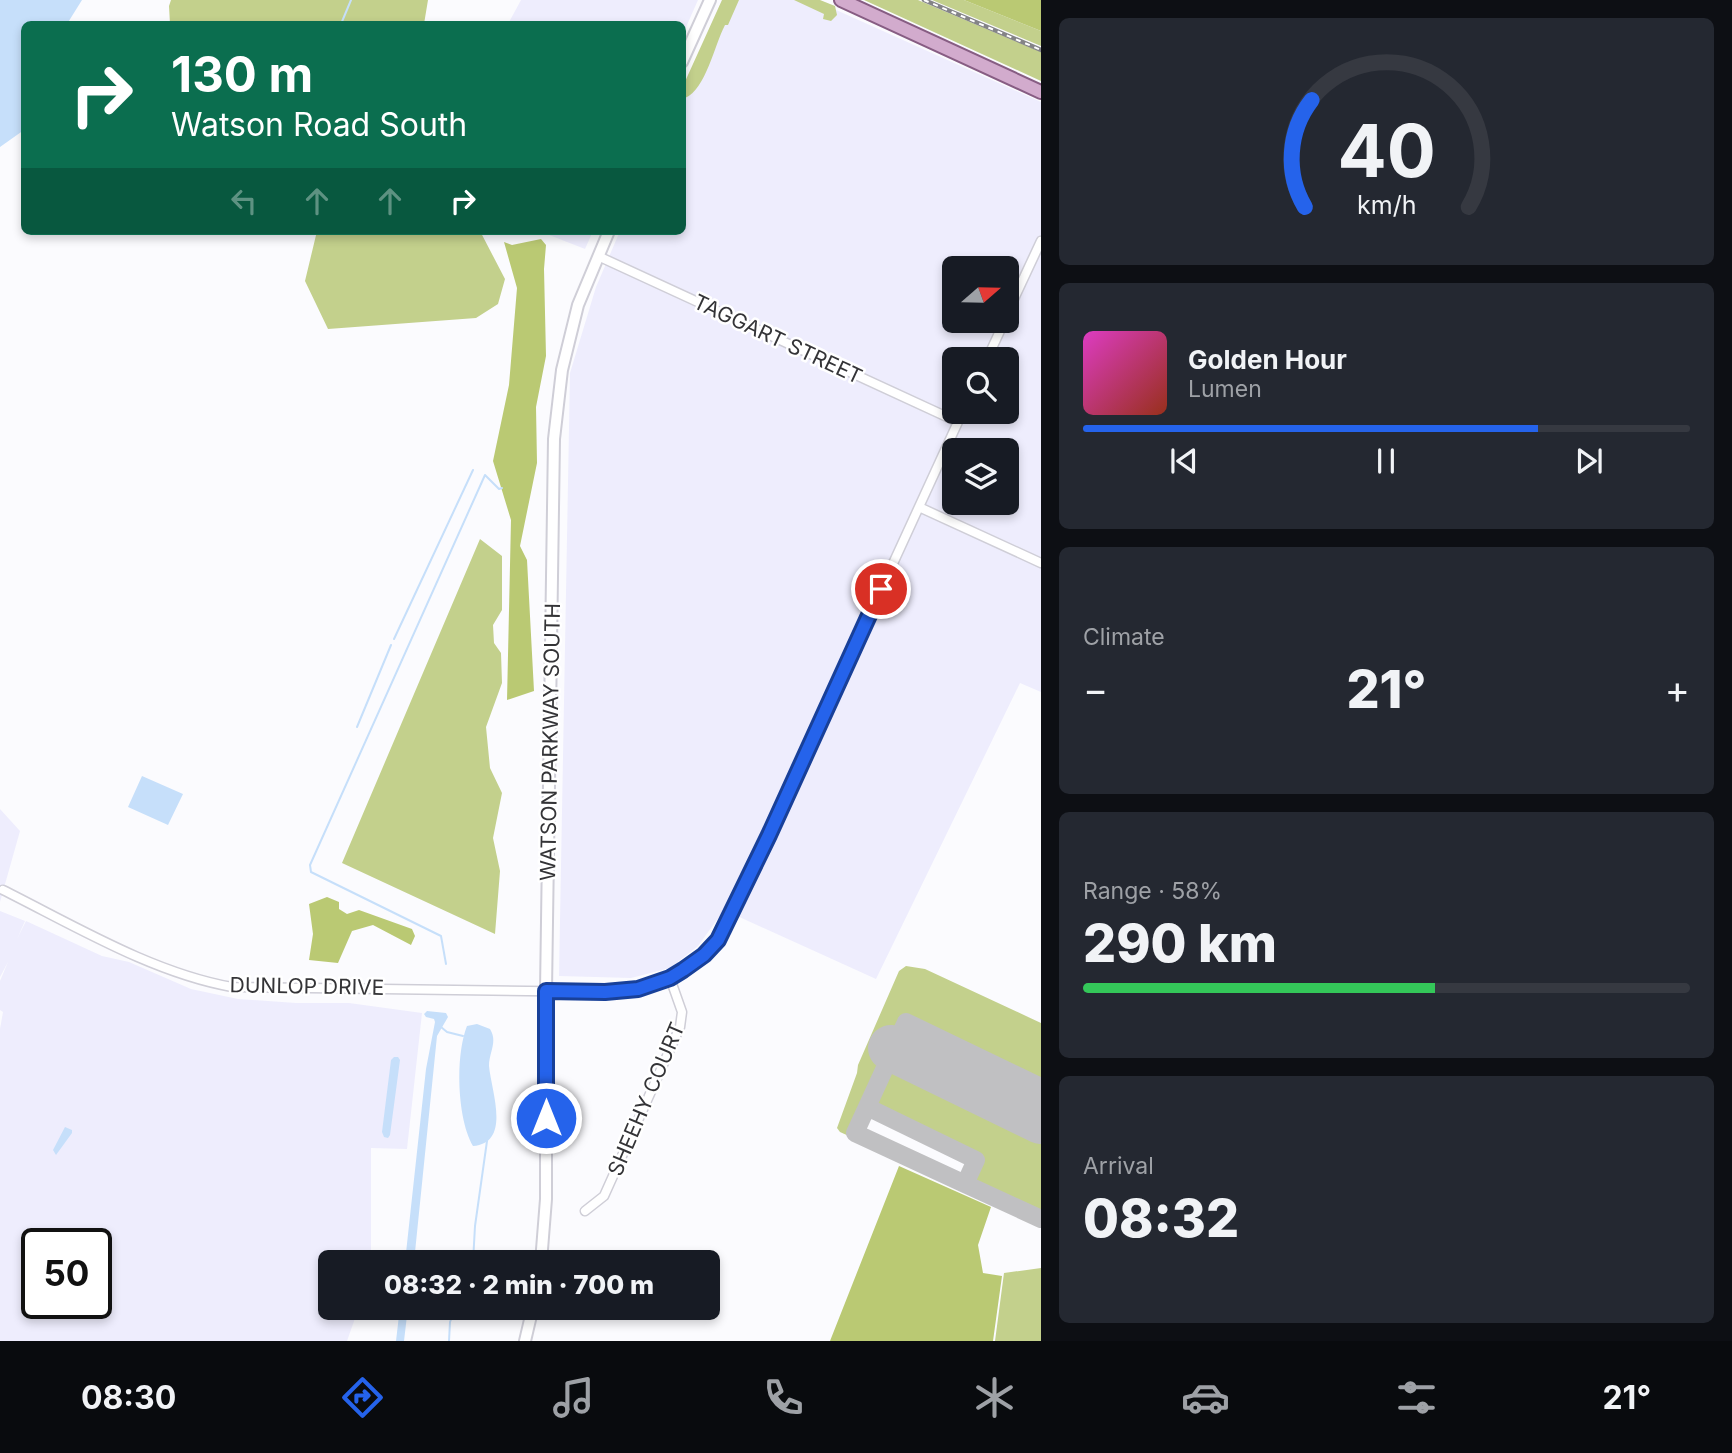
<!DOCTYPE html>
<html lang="en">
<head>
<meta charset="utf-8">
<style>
  :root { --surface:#171b24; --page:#242831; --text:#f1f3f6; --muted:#9ea1a6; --line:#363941; --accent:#2563eb }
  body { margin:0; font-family:Inter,sans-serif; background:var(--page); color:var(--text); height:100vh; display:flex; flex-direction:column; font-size:26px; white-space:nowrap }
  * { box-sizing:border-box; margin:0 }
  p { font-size:23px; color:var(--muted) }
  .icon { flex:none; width:38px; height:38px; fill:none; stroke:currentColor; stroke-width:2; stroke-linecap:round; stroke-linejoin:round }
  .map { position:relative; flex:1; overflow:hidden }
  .sheet { display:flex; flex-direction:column; gap:18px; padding:18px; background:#0d0f14; width:691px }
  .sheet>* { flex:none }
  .hud { position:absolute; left:21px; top:21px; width:665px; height:214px; border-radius:10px; box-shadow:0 4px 10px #0003; background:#0b6e4f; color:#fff; overflow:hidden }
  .needle { width:46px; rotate:70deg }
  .controls { position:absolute; left:942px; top:256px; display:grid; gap:14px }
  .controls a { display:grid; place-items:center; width:77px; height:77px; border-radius:10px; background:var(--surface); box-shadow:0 4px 10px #0003; font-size:35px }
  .speed { position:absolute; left:21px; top:1228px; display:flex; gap:14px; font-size:35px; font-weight:700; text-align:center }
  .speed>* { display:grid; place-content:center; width:91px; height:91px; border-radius:50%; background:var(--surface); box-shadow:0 4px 10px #0003; line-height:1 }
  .speed .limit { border:4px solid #111; border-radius:10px; background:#fff; color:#111 }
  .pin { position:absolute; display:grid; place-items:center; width:60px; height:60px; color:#fff; margin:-30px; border:4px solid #fff; border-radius:50%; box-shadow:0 2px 7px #0007 }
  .me { position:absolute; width:77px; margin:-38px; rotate:0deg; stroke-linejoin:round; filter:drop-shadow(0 0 5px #0008) }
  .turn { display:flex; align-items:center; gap:24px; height:147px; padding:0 35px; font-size:32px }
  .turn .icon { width:91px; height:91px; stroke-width:2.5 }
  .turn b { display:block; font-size:49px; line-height:60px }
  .lanes { display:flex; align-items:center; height:66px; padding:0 35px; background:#0003; justify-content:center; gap:35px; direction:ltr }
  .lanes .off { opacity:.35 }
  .big { font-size:52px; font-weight:800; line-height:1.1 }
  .sheet .widget { flex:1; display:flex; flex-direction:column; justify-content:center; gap:10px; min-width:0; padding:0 24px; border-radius:10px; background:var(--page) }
  .sheet .dial { align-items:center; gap:0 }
  .dial svg { height:182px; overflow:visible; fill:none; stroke:var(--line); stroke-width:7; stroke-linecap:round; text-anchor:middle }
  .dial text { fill:var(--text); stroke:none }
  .song { display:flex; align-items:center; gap:21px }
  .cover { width:84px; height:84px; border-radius:10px; background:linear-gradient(135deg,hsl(310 70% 55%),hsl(10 70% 35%)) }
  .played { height:7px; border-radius:4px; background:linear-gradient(90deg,var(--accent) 75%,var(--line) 75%) }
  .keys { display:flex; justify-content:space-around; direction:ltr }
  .heat { display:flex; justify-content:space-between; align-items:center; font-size:38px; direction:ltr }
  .charge { height:10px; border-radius:5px; background:linear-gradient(90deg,#34c759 58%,var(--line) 0) }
  .trip { position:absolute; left:318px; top:1250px; width:402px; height:70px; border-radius:10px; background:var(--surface); box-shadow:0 4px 10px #0003; font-weight:800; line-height:70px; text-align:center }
  .tabs { display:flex; height:112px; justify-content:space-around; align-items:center; background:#090b0e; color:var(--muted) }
  .tabs .icon { width:49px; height:49px }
  .tabs .on { color:var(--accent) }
  .tabs b { font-size:32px; color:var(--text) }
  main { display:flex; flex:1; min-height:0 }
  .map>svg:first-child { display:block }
  .built { fill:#eeedfd; fill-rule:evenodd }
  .green { fill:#c3d08c }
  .forest { fill:#bac973 }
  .water { fill:#c6dffa }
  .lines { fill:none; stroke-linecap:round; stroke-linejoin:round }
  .stream { stroke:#c6dffa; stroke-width:2 }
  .taxiway { stroke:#c0c0c2; stroke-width:18 }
  .runway { stroke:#c0c0c2; stroke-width:46 }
  .minor-casing { stroke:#cfced7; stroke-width:11 }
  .secondary-casing { stroke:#cfced7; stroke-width:14 }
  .primary-casing { stroke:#875d83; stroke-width:16 }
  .minor { stroke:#fff; stroke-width:8 }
  .secondary { stroke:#fff; stroke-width:10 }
  .primary { stroke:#d2abcd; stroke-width:12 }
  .rail-casing { stroke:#848487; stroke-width:4.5 }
  .rail { stroke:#fff; stroke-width:2; stroke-dasharray:5; stroke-linecap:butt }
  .route-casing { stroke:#184099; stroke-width:18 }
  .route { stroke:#2563eb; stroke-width:12 }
  .labels { text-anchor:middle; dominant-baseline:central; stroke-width:5; stroke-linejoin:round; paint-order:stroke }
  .street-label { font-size:21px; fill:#343437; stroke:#fff }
</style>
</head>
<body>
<main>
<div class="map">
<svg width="1041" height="1341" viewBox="0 0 1041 1341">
  <rect width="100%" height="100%" fill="#fbfbfe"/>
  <path class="built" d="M521,0H698L683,34L682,24H508Z
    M722,0H814L1041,102V692L1020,683L876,979L724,910L698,946L670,968L631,978L559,976L570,373L596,287L620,231H682L683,90ZM954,268H1006V320H954ZM954,359H1006V411H954ZM954,450H1006V502H954Z
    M539,231H593L585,249Z
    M0,809L20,831L0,902Z
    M0,911L25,921L17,939L26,921L102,956L129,962L191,989L238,999L296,1003H349L422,1013L407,1149L371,1148V1252L369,1262H331V1307H359L347,1341H0V1029L3,1012L0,1010V981L8,962L0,977ZM37,1244H96V1304H37Z"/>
  <path class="green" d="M171,0H428L424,24H170L169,6Z
    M722,0H739L728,25H725C714,46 706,89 685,98L683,96V86Z
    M794,0H820L835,6L837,15L831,21L823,19L824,14Z
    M864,0H918L1041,52V81Z
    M932,0H964L1041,31V46Z
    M317,231H480L505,279L498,304L476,318L328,329L305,281Z
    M480,539L502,556V610L493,625L494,643L501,653L502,683L486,727L490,768L502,793L493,838L500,871L495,934L342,863Z
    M906,966L925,969L1041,1023V1227L965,1191L979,1158L866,1104L851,1137L840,1132L837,1128L857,1073L858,1065L899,971Z
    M1041,1268V1341H995L1004,1273Z"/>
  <path class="forest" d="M964,0H1041V31Z
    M541,239L546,245L544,269L546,356L536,407L537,463L520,546L527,560L534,691L507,700L511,520L493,461L509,385L517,288L504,242L512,245Z
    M327,897L339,902V909L347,914L359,910L412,929L415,936L411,945L373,925L352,931L338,963L309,960L313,934L309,904Z
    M899,1166L991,1207L978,1245L983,1273L1002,1276L993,1341H830Z"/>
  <path class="water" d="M0,0H82L67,24H24V130L0,147Z
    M142,776L183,794L168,825L128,807Z
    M427,1011L446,1013L448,1017L437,1036L414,1262H405L426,1069L435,1022L434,1019L426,1017L424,1014Z
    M477,1024L490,1029C498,1042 489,1052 489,1066C491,1090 512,1143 473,1146C457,1119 455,1056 467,1026Z
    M394,1057H398L400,1060L390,1135L388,1138L384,1137L382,1132L391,1060Z
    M65,1127L72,1130V1133L56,1155L53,1150Z
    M400,1307H408L404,1341H396Z"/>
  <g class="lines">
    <path class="stream" d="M341,24L351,0
      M394,639L473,470
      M357,727L391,645
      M446,964L441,936L311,872L310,865L485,475L499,489L502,488
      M441,1027L447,1032L463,1036
      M473,1262L475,1226L487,1141
      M449,1341L450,1322L456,1307"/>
    <path class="taxiway" d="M867,1107L855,1133L965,1184L976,1160L867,1107L906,1022L1041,1087
      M965,1184L1041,1219"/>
    <path class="runway" d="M891,1048L1041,1121"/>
    <defs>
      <path id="minor" d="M598,256L958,422
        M1006,316L1041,241
        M987,359L1005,320
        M919,507L1041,563
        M3,890C75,926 153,973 232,987L605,992C661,987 697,973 728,923L963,411
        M585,1211L604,1196L680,1027L682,1012L670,978"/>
      <path id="secondary" d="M682,62L710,0
        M541,1262L546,1199V991L554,439L562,370L578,305L609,231
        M525,1341L533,1307"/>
      <path id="primary" d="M841,0L1041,92"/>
    </defs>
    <use href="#minor" class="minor-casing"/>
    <use href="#secondary" class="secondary-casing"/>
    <use href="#primary" class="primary-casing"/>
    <use href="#minor" class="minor"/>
    <use href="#secondary" class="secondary"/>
    <use href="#primary" class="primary"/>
    <defs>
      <path id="rail" d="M924,0L1041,50"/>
    </defs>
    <use href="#rail" class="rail-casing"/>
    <use href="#rail" class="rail"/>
  </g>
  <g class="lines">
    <defs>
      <path id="route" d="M546,1118V991L605,992L638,989L670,978L683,970L704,955L718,940L769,835L881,589"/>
    </defs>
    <use href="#route" class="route-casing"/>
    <use href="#route" class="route"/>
  </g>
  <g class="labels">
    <g class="street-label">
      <text transform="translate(778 339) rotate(25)">TAGGART STREET</text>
      <text transform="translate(550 742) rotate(-89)">WATSON PARKWAY SOUTH</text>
      <text transform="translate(307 986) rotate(1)">DUNLOP DRIVE</text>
      <text transform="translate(646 1099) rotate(-67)">SHEEHY COURT</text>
    </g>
  </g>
</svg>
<div class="controls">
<a><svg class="needle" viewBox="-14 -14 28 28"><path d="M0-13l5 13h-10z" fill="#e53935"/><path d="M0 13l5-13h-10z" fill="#9ea1a6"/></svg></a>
<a><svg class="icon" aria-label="search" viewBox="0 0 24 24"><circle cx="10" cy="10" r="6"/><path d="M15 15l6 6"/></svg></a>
<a><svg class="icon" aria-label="layers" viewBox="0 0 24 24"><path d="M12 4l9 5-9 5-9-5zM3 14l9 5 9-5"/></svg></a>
</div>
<div class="speed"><div class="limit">50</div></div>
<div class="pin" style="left:881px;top:589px;background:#d93025"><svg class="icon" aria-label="arrive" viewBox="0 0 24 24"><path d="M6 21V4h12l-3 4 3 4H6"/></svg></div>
<svg class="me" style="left:546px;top:1118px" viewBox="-20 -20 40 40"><circle r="17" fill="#2563eb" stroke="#fff" stroke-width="3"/><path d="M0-11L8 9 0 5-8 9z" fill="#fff"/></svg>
<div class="trip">08:32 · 2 min · 700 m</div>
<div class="hud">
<div class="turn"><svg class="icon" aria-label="right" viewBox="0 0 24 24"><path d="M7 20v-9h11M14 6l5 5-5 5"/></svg><div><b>130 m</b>Watson Road South</div></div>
<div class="lanes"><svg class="icon off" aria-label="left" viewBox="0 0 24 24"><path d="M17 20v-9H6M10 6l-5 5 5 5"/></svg><svg class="icon off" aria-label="ahead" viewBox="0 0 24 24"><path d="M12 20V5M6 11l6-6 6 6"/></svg><svg class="icon off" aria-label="ahead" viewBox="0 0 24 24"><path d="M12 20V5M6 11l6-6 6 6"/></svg><svg class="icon" aria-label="right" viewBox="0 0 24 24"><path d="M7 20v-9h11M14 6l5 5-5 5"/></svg></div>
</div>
</div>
<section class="sheet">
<div class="widget dial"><svg viewBox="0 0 100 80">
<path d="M14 69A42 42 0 1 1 86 69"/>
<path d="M14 69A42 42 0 0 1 17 22" stroke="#2563eb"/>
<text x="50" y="56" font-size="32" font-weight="700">40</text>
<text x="50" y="72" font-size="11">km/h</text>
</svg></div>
<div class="widget">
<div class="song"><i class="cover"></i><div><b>Golden Hour</b><p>Lumen</p></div></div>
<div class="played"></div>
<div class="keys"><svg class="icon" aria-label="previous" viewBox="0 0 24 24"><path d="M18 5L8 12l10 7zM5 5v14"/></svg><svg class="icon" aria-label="pause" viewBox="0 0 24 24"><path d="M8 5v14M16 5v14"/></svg><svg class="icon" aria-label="next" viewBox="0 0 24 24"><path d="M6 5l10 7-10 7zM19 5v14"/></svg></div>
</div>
<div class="widget"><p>Climate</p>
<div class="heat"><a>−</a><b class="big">21°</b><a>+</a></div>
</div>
<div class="widget"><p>Range · 58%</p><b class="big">290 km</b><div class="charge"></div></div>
<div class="widget"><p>Arrival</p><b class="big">08:32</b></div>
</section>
</main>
<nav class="tabs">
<b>08:30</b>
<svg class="icon on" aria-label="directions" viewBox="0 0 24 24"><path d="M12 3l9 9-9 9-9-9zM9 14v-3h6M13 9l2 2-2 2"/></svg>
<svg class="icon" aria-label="music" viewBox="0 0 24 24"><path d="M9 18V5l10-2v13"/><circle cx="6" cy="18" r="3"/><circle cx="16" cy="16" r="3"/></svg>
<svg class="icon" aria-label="phone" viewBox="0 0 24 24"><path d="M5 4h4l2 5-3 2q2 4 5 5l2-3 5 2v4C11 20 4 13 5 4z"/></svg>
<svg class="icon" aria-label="climate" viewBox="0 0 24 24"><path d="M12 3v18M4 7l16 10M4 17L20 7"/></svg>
<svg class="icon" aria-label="car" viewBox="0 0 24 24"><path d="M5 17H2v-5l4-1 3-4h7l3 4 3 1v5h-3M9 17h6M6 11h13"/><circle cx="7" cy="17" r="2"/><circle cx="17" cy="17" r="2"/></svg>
<svg class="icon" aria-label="filters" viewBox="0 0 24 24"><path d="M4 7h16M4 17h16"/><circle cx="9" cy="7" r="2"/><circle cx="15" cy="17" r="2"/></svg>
<b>21°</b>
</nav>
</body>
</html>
